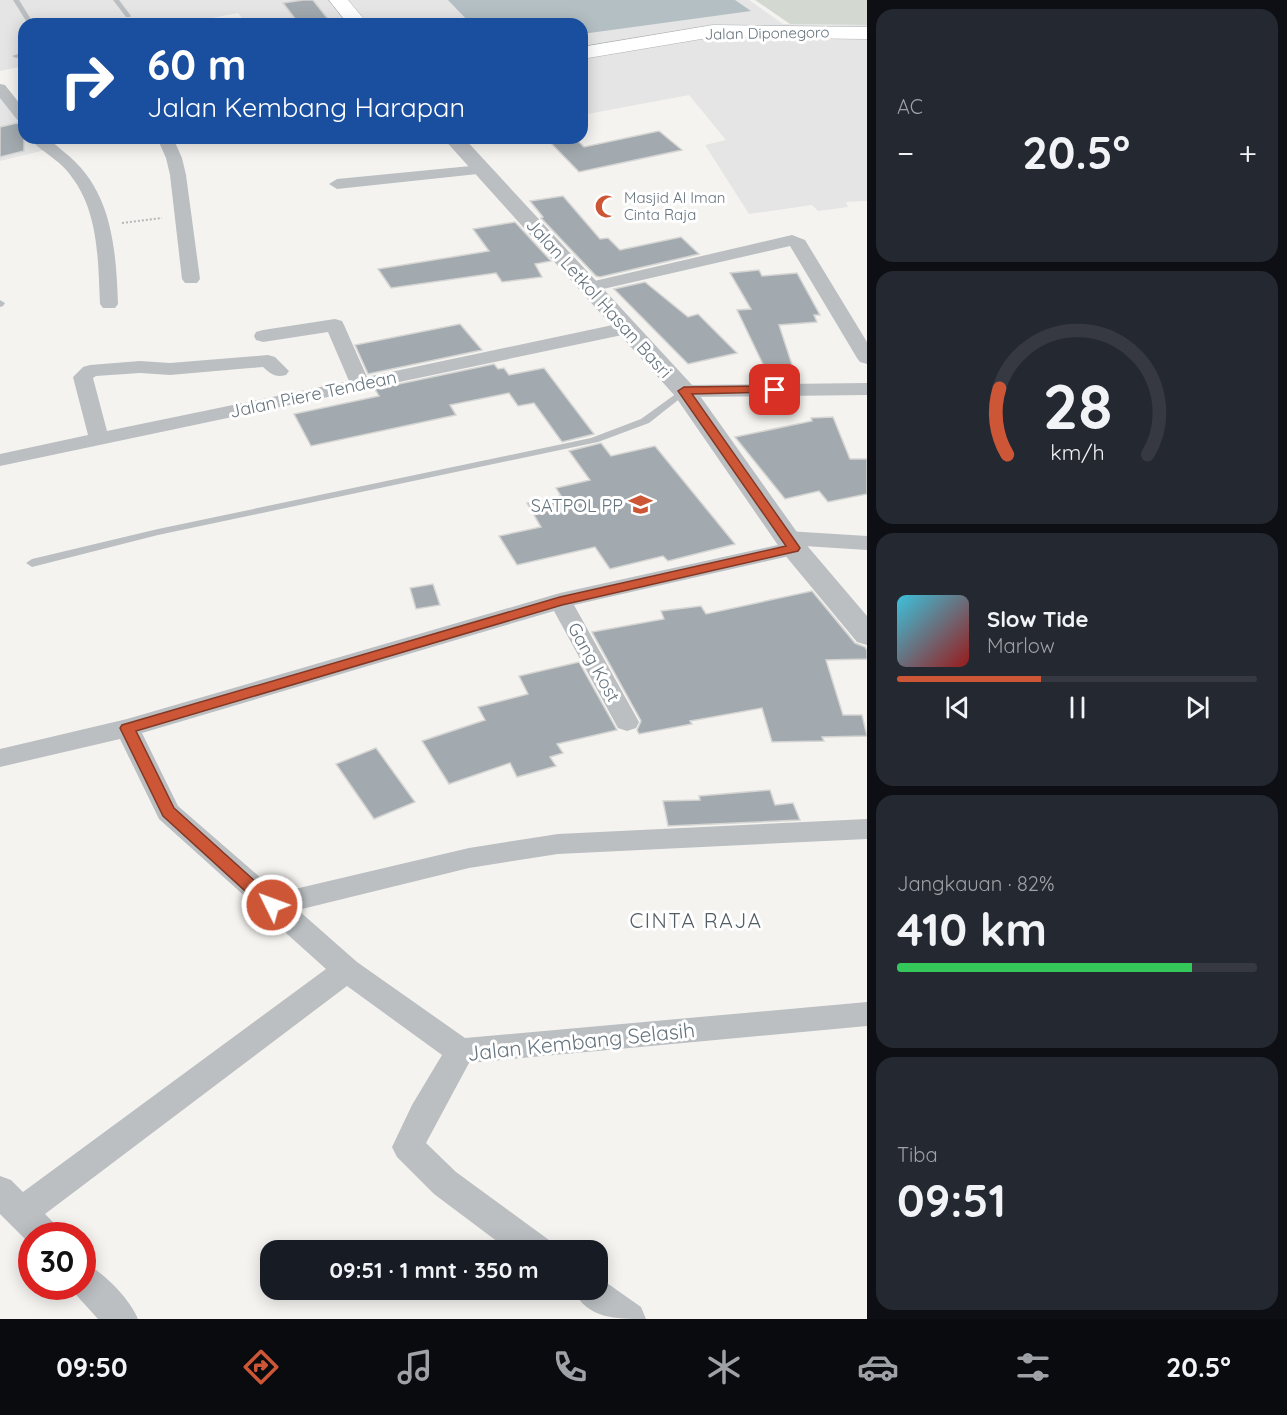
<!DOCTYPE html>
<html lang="id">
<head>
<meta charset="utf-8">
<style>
  :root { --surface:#171b24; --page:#242831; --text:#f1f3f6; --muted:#9ea1a6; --line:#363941; --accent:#cd5637 }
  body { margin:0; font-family:Quicksand,sans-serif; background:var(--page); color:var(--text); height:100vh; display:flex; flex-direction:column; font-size:22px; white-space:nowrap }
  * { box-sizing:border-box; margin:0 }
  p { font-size:20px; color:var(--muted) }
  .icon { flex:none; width:33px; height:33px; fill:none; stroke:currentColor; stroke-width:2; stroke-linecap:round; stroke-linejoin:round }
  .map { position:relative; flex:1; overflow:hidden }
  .details { display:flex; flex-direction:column; gap:9px; padding:9px; background:#0d0f14; width:420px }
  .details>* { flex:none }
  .guide { position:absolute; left:18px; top:18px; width:570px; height:126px; border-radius:18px; box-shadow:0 3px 15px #0003; background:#1a4fa0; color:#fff; overflow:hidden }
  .speed { position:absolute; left:18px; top:1222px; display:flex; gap:12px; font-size:30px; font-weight:700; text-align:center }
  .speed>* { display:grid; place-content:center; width:78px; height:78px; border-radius:50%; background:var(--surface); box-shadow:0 3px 15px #0003; line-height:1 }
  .speed .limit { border:9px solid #d22; background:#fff; color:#111 }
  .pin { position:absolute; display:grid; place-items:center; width:51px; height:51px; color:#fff; margin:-26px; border-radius:12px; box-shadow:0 3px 9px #0006 }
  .me { position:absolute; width:66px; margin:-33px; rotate:312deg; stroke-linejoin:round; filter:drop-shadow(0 0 4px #0008) }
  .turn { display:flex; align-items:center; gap:21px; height:126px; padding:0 30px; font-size:27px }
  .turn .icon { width:78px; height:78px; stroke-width:2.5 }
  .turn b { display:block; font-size:42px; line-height:51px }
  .big { font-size:45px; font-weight:700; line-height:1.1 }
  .details .tile { flex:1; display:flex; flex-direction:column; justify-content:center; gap:9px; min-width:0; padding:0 21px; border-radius:18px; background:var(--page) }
  .details .dial { align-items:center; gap:0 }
  .dial svg { height:156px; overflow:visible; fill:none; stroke:var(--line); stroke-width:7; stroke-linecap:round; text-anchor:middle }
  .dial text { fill:var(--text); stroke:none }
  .song { display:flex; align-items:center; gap:18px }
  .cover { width:72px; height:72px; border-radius:9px; background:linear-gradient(135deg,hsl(190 70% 55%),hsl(0 70% 35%)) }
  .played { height:6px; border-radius:3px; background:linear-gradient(90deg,var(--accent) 40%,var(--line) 40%) }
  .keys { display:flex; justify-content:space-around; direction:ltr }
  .heat { display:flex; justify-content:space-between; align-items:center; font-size:33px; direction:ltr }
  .charge { height:9px; border-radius:4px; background:linear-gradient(90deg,#34c759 82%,var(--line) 0) }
  .trip { position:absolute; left:260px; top:1240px; width:348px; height:60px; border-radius:18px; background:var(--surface); box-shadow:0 3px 15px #0003; font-weight:700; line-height:60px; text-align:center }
  .dock { display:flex; height:96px; justify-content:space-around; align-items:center; background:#090b0e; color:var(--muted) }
  .dock .icon { width:42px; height:42px }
  .dock .selected { color:var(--accent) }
  .dock b { font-size:27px; color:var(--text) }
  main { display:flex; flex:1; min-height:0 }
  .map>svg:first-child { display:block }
  .built { fill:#e4e5e4 }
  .green { fill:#d3d8d0 }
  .water { fill:#b4bfc3 }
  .building { fill:#a3aaaf; stroke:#d5d5d3; stroke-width:1.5 }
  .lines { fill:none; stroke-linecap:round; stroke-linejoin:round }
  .secondary-casing { stroke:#aeb3b6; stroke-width:1 }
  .path { stroke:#b5b8ba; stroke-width:2; stroke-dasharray:2 2; stroke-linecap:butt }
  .service { fill:#bbbfc2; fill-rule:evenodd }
  .minor { fill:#bbbfc2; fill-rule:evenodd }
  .tertiary { fill:#bbbfc2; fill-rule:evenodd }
  .secondary { fill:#fff; fill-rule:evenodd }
  .route { fill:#cd5637; stroke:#853824; stroke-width:1.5 }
  .labels { text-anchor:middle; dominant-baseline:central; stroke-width:6; stroke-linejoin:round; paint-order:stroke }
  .far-street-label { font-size:15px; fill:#66747e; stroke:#fff }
  .far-poi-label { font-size:15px; fill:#66747e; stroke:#fff; text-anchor:start }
  .street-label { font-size:18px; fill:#66747e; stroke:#fff }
  .poi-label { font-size:18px; fill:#66747e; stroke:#fff; text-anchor:end }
  .quarter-label { font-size:21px; letter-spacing:1.5px; fill:#535d64; stroke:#fff }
  .near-street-label { font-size:21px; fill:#66747e; stroke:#fff }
</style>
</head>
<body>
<main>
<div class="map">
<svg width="867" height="1319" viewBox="0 0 867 1319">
  <rect width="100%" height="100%" fill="#f4f3f0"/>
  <path class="built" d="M0,0H749L783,24L867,25V201L846,202L848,207L818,211L812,205L749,214L705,145L726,140L689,95L582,115V24H247L238,13L180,24H24V66L0,71Z
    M0,95L24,124V138H35L45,150L0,161Z"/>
  <path class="green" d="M755,0H867V25L790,24Z"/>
  <path class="water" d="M448,0H735L751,11L582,34V24H471Z"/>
  <path class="building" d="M303,0H313L332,24H299L283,3Z
    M17,123L24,126V151L0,157V127Z
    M659,131L682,150L579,172L546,138H575L584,147Z
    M563,196L600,239L608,238L620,250L681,237L699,254L600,277L596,276L541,218L543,217L530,201Z
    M515,222L551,261L535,264L542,277L502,282L496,273L391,288L378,269L489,251L473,229Z
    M759,270L762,276L797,273L820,315H814L817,322L779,325L796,377H769L737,310L751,309L730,273Z
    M645,282L688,317L698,314L737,353L688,364L614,289Z
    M460,324L482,350L368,374L355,345Z
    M494,364L498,369L504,368L509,375L544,368L594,434L562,442L534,403L518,406L509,393L450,405L456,415L311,446L294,414L379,396L375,389Z
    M833,417L850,459H867V494L828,502L819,491L785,499L735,437L812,421L811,418Z
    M601,443L611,456L655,446L735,544L668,561L663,556L610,569L595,547L517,565L499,536L541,527L527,503L561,496L556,488L590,480L569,451Z
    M433,584L440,605L416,609L410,588Z
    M812,591L855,643L865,647L867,650V659L826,660L843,715H862L867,736L822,737L824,741L772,742L762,708L690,721L692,724L639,734L637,730L641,721L592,632L664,619L661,611L701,606L706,614Z
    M579,662L617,730L557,744L563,753L550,757L556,766L517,777L510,763L449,784L422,741L485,720L478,707L528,694L519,676Z
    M376,748L415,802L374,819L336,764Z
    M770,790L775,805L793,803L800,820L668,826L663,801L700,800L699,796Z"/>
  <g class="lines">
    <defs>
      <path id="secondary" d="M329,0H348L368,24H348Z
        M713,25L867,27V39L713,37L582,59V47Z"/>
    </defs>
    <use href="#secondary" class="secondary-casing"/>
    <path class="path" d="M122,223L162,218"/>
    <path class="service" d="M13,0H19L34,24H28Z
      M113,0H119L131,16L130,17H126Z
      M24,52V56L16,58L12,56Z
      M0,300L5,303L3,306L0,307Z
      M684,388L687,389V393L649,423L598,442L158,535L32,567L26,563L32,559L158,529L591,438L641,419Z"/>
    <path class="minor" d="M0,84L5,85L24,109V124L19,122L0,98Z
      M157,138H173L182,158L186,175L200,279L197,283H185L182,279L170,175L166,158Z
      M36,139C49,137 55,144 64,152C112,189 116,248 118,304L115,308H103L100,304C98,261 99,212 71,176C62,163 48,155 36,145L34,142Z
      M481,165L487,167L489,170L487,173L337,189L329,184L337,179Z
      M792,235L805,240L867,342V364L860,362L857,358L790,246L590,292L584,291L581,287L584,283L590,282Z
      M335,319L342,321L344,325L367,377L627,322L634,324L636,328L634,332L627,334L0,466V454L88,435L73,377L83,367L90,365L140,361L170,363L268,355L275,357L289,371L286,375C275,378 271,374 263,367L170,375L140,373L96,376L93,378L107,431L349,381L328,332L263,342L256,340L254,336L256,332L263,330Z
      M867,383V395L684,397L677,395L674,391L677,387L684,385Z
      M787,531L867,536V550L804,546L805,548L802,553L794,555L574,605L639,722L636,728L627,731L618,728L554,611L142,733L178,806L278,893L469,848L558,834L867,819V839L558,854L469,868L298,910L357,962L465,1038L867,1002V1026L469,1063L426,1143L456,1172L549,1240L554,1251H510L434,1194L397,1157L392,1147L412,1105L442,1055L347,986L45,1214L56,1225L61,1236H32V1246L0,1214V1176L11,1180L23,1192L326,969L159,819L120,739L0,767V749L127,719L560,593L782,544L776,538L779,533Z
      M82,1262C102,1270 130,1299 138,1319H98L69,1287H82Z
      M597,1276L641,1307L646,1319C615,1319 588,1319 573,1290H597Z"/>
    <path class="tertiary" d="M443,138H464L693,386L804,542L867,616V645L857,642L784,554L675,396Z"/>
    <use href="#secondary" class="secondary"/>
  </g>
  <path class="route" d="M775,386L779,387V392L692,394L798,545L800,548L798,551L562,605L136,731L174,808L277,901L280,905L277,910L272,912L266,910L163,816L120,728L122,725L560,597L786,546L678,391L684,387Z"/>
  <defs>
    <symbol id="mosque-bare" viewBox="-9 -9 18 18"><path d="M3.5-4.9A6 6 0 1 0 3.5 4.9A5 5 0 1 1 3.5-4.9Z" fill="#cd5637" stroke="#fff" stroke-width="2.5" paint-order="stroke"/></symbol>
    <symbol id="school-bare" viewBox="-9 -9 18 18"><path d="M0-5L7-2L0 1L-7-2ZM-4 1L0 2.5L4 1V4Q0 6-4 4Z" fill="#cd5637" stroke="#fff" stroke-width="2.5" paint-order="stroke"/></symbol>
  </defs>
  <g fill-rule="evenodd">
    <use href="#mosque-bare" x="590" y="190" width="33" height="33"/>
    <use href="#school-bare" x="624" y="488" width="33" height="33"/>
  </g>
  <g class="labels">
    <g class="far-street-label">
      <text transform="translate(767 33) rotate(-1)">Jalan Diponegoro</text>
    </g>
    <g class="far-poi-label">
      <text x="624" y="197">Masjid Al Iman<tspan x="624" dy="17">Cinta Raja</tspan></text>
    </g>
    <g class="street-label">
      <text transform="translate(599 298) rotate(48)">Jalan Letkol Hasan Basri</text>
      <text transform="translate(313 394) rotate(-12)">Jalan Piere Tendean</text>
      <text transform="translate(594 662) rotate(61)">Gang Kost</text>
    </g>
    <g class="poi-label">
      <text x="623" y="505">SATPOL PP</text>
    </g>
    <g class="quarter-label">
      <text x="696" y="920">CINTA RAJA</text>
    </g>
    <g class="near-street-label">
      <text transform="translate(581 1041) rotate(-6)">Jalan Kembang Selasih</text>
    </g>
  </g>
</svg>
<div class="speed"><div class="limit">30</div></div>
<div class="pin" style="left:775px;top:390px;background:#d93025"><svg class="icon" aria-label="arrive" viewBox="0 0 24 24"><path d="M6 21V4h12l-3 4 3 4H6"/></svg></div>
<svg class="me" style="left:272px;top:905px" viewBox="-20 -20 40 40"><circle r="17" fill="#cd5637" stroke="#fff" stroke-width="3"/><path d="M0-11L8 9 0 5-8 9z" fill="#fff"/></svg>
<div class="trip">09:51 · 1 mnt · 350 m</div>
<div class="guide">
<div class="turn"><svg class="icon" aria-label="right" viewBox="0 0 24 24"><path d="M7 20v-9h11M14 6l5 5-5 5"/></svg><div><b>60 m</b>Jalan Kembang Harapan</div></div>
</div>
</div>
<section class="details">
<div class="tile"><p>AC</p>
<div class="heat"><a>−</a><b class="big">20.5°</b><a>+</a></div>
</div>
<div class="tile dial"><svg viewBox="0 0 100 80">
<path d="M14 69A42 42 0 1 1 86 69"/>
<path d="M14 69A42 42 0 0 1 10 35" stroke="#cd5637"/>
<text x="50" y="56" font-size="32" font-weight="700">28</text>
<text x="50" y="72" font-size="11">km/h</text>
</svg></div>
<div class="tile">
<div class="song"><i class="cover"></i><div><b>Slow Tide</b><p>Marlow</p></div></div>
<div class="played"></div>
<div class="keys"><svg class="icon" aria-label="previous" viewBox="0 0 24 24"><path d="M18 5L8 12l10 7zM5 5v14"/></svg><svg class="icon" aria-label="pause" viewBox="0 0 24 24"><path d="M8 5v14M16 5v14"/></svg><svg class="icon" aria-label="next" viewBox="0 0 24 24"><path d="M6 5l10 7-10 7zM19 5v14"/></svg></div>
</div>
<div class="tile"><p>Jangkauan · 82%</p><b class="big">410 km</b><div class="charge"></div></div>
<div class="tile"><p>Tiba</p><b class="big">09:51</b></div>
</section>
</main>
<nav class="dock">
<b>09:50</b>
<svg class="icon selected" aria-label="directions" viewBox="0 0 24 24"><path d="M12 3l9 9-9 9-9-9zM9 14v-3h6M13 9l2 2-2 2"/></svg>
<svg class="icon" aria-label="music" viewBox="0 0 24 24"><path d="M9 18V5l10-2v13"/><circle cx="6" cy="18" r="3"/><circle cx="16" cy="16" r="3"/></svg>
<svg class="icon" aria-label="phone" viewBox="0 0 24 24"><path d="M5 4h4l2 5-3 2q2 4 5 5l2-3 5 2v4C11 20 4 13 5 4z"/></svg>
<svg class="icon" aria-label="climate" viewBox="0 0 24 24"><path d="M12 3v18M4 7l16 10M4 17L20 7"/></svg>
<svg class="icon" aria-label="car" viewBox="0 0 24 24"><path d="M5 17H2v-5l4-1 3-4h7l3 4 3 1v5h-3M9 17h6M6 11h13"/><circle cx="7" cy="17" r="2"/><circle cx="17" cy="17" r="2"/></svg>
<svg class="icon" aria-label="filters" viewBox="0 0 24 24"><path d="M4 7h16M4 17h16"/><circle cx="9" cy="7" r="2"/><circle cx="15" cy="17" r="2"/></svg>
<b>20.5°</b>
</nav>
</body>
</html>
